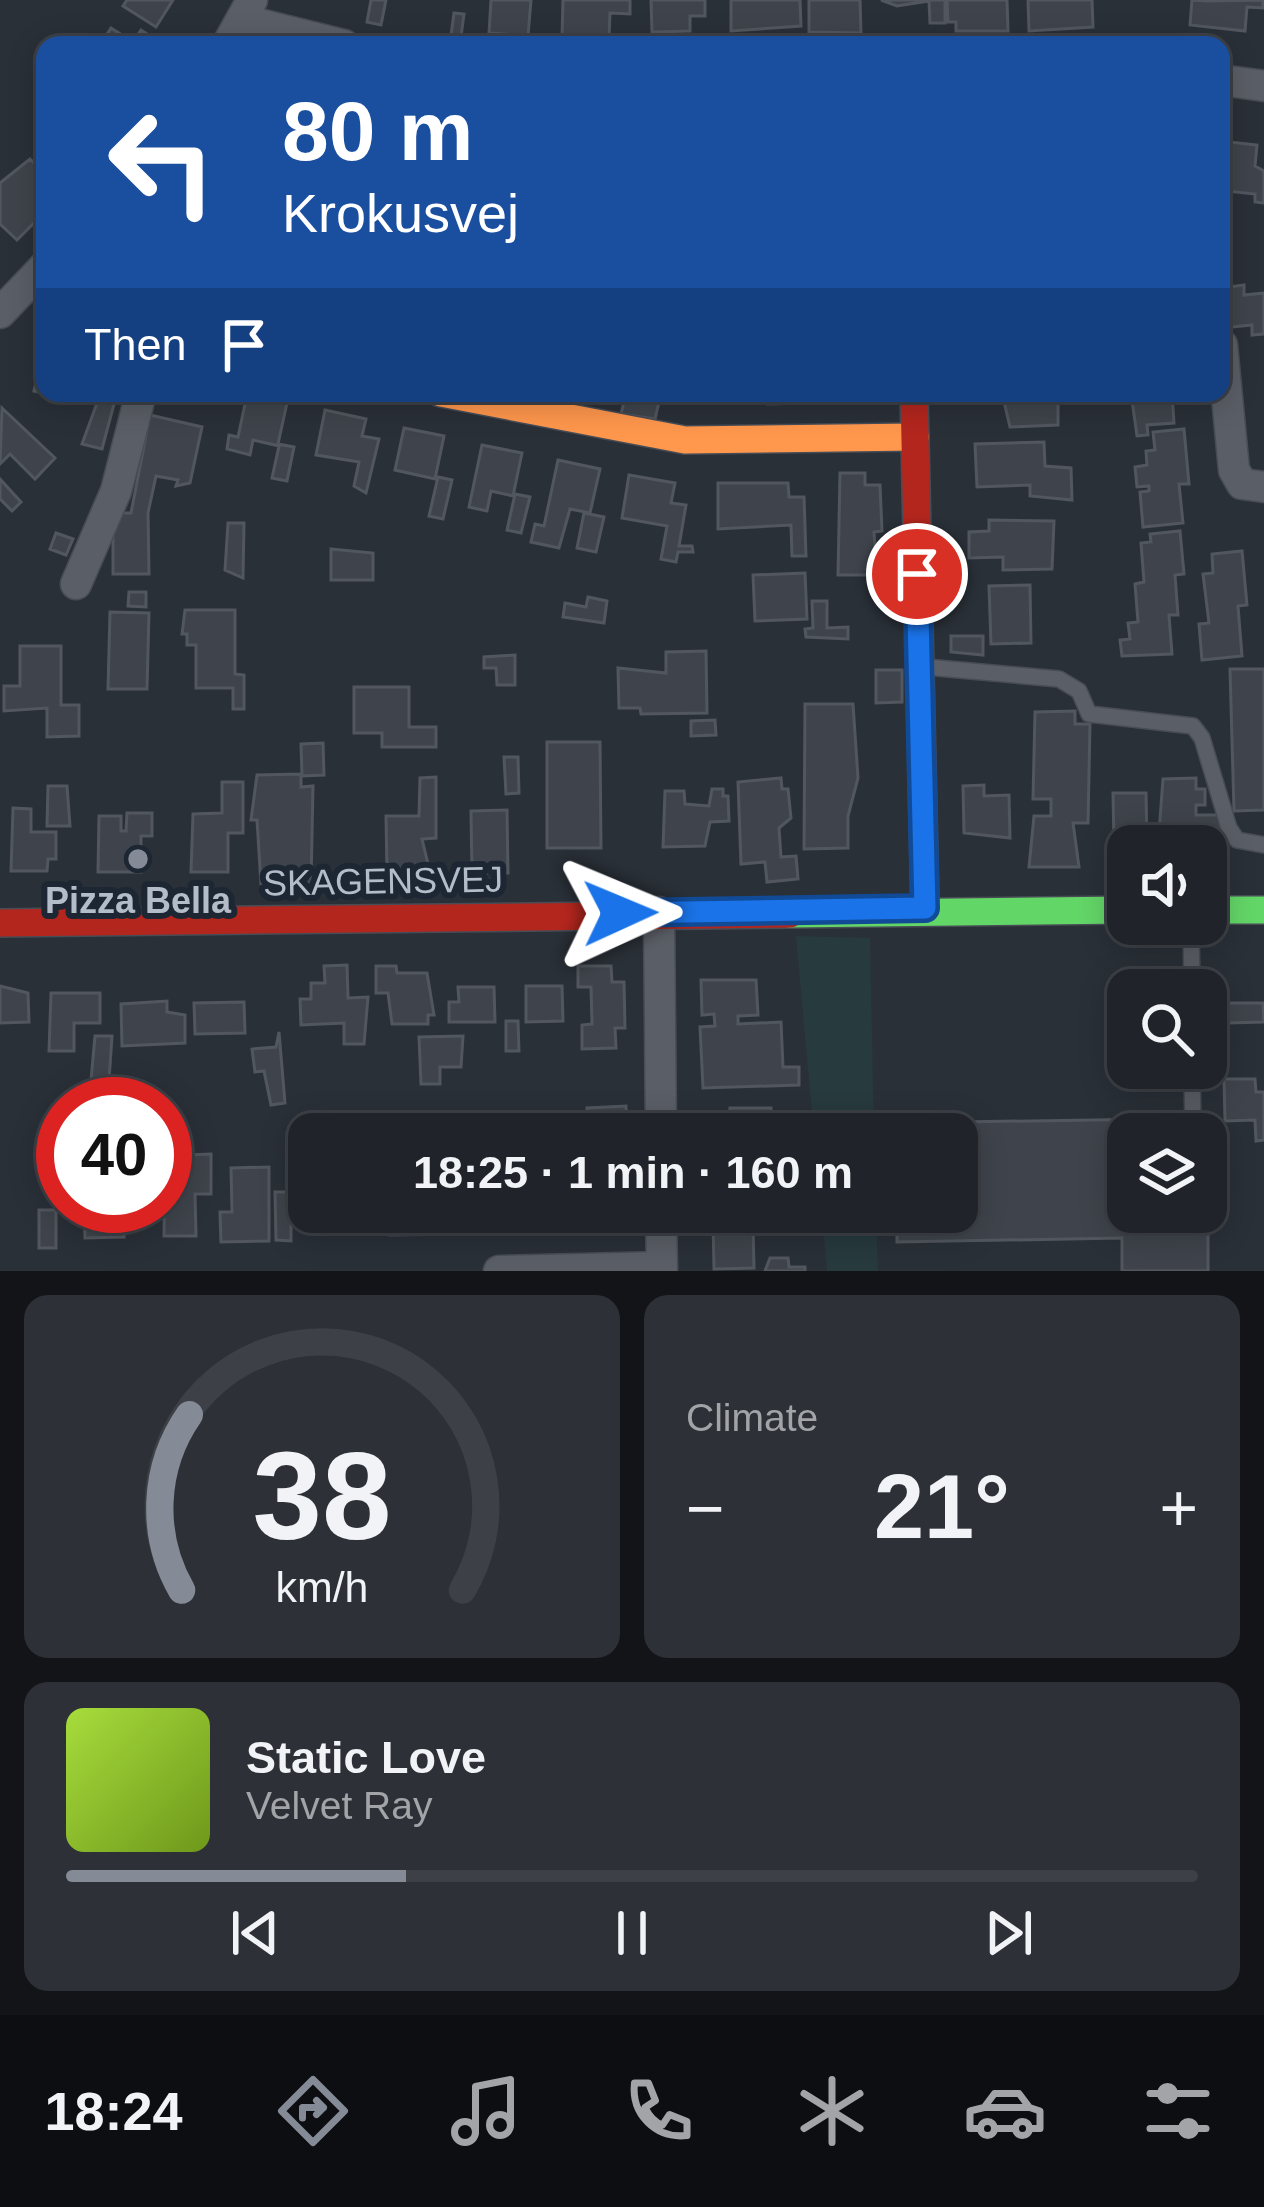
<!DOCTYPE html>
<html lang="en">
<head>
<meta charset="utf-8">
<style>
  :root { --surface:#20242a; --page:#2d3036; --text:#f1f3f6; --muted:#a2a4a8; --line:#3d4147; --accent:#848b96 }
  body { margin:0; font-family:Helvetica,sans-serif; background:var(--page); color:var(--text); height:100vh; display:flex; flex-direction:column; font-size:45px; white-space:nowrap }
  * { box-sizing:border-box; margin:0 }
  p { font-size:39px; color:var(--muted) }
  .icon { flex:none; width:66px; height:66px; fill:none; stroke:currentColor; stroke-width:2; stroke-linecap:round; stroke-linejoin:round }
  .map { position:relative; height:1271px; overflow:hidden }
  .drawer { display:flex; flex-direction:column; gap:24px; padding:24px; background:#121417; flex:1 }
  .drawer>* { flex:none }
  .hud { position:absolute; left:36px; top:36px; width:1194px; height:366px; border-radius:24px; box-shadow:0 6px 30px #0003,0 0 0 3px var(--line); background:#1a4fa0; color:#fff; overflow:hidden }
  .tools { position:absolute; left:1107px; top:825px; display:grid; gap:24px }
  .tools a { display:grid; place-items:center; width:120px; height:120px; border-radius:24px; background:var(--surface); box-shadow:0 6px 30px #0003,0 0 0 3px var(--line); font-size:60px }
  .speed { position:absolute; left:36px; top:1077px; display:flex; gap:24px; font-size:60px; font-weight:700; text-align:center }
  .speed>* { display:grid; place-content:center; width:156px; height:156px; border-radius:50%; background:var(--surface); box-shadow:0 6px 30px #0003,0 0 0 3px var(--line); line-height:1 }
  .speed .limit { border:18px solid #d22; background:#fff; color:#111 }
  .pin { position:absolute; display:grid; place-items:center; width:102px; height:102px; color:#fff; margin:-51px; border:6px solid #fff; border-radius:50%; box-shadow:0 3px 12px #0007 }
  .me { position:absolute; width:132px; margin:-66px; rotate:89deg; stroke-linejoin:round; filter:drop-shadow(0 0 9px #0008) }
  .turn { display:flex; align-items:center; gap:42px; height:252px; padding:0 48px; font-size:54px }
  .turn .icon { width:156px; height:156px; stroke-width:2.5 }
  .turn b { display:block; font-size:84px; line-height:102px }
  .then { display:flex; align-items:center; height:114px; padding:0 48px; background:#0003; gap:24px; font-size:45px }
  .big { font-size:90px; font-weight:600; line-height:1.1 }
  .drawer .widget { flex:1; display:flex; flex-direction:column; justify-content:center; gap:18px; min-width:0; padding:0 42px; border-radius:24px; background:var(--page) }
  .drawer .dial { align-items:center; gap:0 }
  .dial svg { height:312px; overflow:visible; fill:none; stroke:var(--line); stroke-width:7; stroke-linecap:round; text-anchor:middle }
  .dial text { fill:var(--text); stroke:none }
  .song { display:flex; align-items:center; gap:36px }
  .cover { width:144px; height:144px; border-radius:18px; background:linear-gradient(135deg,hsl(80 70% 55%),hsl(80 70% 35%)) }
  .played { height:12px; border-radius:6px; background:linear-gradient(90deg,var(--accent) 30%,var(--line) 30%) }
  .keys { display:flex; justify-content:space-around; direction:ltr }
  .heat { display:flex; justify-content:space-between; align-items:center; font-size:66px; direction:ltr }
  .drawer .tiles { flex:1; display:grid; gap:24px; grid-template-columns:1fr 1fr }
  .widget:last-child { grid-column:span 2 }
  .trip { position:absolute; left:288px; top:1113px; width:690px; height:120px; border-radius:24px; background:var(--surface); box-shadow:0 6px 30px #0003,0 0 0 3px var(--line); font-weight:600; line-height:120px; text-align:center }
  .menu { display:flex; height:192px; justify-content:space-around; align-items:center; background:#0d0e11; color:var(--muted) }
  .menu .icon { width:84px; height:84px }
  .menu .active { color:var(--accent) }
  .menu b { font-size:54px; color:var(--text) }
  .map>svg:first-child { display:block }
  .green { fill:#273a3e }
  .building { fill:#3f444c; stroke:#52575f; stroke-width:3 }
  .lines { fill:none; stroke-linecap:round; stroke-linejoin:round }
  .lane-casing { stroke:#484c55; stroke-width:18 }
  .street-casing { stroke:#484c55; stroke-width:33 }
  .fast-casing { stroke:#484c55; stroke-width:30 }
  .slow-casing { stroke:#484c55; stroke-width:30 }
  .jam-casing { stroke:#484c55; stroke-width:30 }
  .lane { stroke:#5a5e66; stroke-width:15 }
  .street { stroke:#5a5e66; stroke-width:30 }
  .fast { stroke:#63d668; stroke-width:27 }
  .slow { stroke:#ff974d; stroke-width:27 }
  .jam { stroke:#b3261e; stroke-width:27 }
  .route-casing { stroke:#114b97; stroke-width:30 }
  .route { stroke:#1a73e8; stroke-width:21 }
  .poi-dot { fill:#848b96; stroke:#1d2633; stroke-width:4.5 }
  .labels { text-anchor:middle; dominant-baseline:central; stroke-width:12; stroke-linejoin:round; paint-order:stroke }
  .street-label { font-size:36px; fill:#b4bcc9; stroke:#1d2633 }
  .poi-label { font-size:36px; font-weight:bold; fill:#b4bcc9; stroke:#1d2633 }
</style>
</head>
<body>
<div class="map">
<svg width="1264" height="1271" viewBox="0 0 1264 1271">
  <rect width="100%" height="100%" fill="#2a3038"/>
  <path class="green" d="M796,936L870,938L874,1134H814Z
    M822,1212H876L878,1271H827Z"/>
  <path class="building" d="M127,0H173L156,27L123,6Z
    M371,0H386L381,25L367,22Z
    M491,0H531L528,36L489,33Z
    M563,0H630V14L610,13L609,38L562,37Z
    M651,0H705V16H690V31L652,32Z
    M731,0H800L801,26L731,31Z
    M809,0H860L861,33L809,32Z
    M881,0H945V23H930L929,1L897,6Z
    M947,0H1007L1008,31H956V22H948Z
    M1028,0H1092L1093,27L1029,31Z
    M1192,0L1208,1L1263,0V8L1247,7L1245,31L1190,25Z
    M454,13L464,14L460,44L450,43Z
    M111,28L133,42L141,30L156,40L153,45H100Z
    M1221,141L1257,145L1255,166L1264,171V203L1255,202V194L1227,191L1221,202Z
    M30,159L45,174V212L17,240L0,224V183Z
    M1244,285V295L1264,293V334L1252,335V325L1221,328V288Z
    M45,342V393L59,396L34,391Z
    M81,393H117L102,449L82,444L100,395Z
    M767,393H804L805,403L768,404Z
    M1002,393H1058V425L1010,427Z
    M1131,393H1172L1174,423L1147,425L1148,435L1137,436Z
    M626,394L659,402L655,419L621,414Z
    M247,395L287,403L278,444L294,447L287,481L272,478L279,446L253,440L250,455L227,449L229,435L238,437Z
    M2,408L55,458L35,479L10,454L0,464Z
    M325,410L366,419L362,436L379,439L366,493L354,486L359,462L316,455Z
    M150,415L202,427L190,483L176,486L178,480L156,476L148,513L149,574H113V513H131Z
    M404,428L444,436L435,479L395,470Z
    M1184,429L1189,484H1179L1183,523L1143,527L1140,492L1149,491V486L1137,487L1135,467L1147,465L1146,451L1155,450L1153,432Z
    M1044,442L1045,466L1071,468L1072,500L1030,496V485L977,487L975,444Z
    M482,445L522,453L513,496L491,491L487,511L469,507Z
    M558,460L600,469L590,513L570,509L559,548L531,542L535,524L544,526Z
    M840,473H865V485H880L882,531L874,532L875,547L882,546L880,575H838Z
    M629,475L675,483L671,503L686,505L679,546H692L693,552H678L676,562L661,559L667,526L622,518Z
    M438,477L452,480L443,519L429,516Z
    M0,479L21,502L12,511L0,499Z
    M718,483H788L789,497H804L806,556H792L791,525L718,529Z
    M515,494L530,497L521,533L507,530Z
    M584,513L604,517L596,552L577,548Z
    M989,520L1054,521L1052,569L1003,570V557L969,558V532L989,531Z
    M228,523H244L243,578L225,570Z
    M1180,531L1184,574L1175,575L1178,615H1169L1172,654L1122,656L1120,640L1130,639L1128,623L1138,622L1135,584L1144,582L1141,543L1151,542L1150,534Z
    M56,533L73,539L66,555L50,549Z
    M331,549L373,553V580H331Z
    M1242,551L1247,605L1238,606L1242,656L1202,660L1199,624L1209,623L1203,574L1213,573L1212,554Z
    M805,573L807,619L755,621L753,575Z
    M1030,585L1031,643L991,644L989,586Z
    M129,592H146V607L128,606Z
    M588,597L607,601L604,623L563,617L565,603L586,607Z
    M812,601H827V628L848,627V639L806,637L805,629L813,628Z
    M185,610H235V674L244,675V709H233V688H196V645H187V634H182Z
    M110,612L149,613L147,689H108Z
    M951,636H983V655L951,652Z
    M20,646H61V705H79V736L47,737V708L4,711V686H20Z
    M706,651L707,713L641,714L640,708H619L618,668L666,673V652Z
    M515,655V685H497L496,668H484V657Z
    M1230,669H1264V810L1234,811Z
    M876,670H902V702L876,703Z
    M354,687H409V727H436V747H382V733H354Z
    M805,704H853L858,778L848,816V848L804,849Z
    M1075,711V724H1090L1088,823H1073L1079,867H1029L1034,816H1051V799H1033L1035,712Z
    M715,720L716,735L691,736V721Z
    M547,742H600L601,848H547Z
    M323,743L324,775L302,776L301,744Z
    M504,757H518L519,793L506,794Z
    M301,774V787L313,786L311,883L261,884L257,820H251L257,775Z
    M436,777V838L422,839L429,868L387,873L386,816H419L420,778Z
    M781,778L782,789H788L791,818L779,828L781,857L796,856L798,879L767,882L765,862L741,864L738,782Z
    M1196,778V789H1205V805H1196V815H1220L1221,845H1210V852L1206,846H1158L1163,779Z
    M222,782H243V833H228V872H191L193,814L222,813Z
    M984,785V796L1009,795L1010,838L964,833L963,786Z
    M48,786H67L70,826H47Z
    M712,789H723V796H728L729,821L710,822L705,846L663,847L665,791H684L685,804L709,806Z
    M1113,793H1146L1147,845L1114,846Z
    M13,808L31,809V832H56V859H48L47,871H11Z
    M507,810L508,873H472L471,811Z
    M127,813H152V836H141V872H98L99,816H121V831H126Z
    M1115,848H1128V871H1115Z
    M347,965L348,998L368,997L364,1044H344V1023L301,1025L300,999H311V983H325L324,966Z
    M376,966H396L397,973H427L434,1015H428V1024H392L388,993H376Z
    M578,966H611L612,982H624L625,1028H615L616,1048L582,1049V1025L592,1024L591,987H578Z
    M701,980H756L758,1015L738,1016V1024L781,1022L783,1067H799V1085L703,1088L700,1027L715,1026L714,1014L702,1015Z
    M0,986L28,993L29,1022L0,1023Z
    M526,986H562L563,1021L526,1022Z
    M458,987H494L495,1022H449V1002H459Z
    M51,993H100V1023H74V1051H49Z
    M167,1001V1012L185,1015V1043L122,1046L121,1004Z
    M244,1002L245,1033L195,1034L194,1003Z
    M1225,1003H1263L1264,1022L1227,1023L1228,1055L1212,1056L1211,1023H1226Z
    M506,1021H518L519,1051H506Z
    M279,1032L285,1103L271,1105L264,1071L255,1072L252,1049L276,1047Z
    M95,1036H112L109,1081H116V1098L109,1102H89Z
    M463,1036L461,1067H440V1084H421L419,1037Z
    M1224,1079H1255L1256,1092H1264V1140L1256,1141L1255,1120L1225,1121Z
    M626,1106L627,1130L588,1131L587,1108Z
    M730,1108H771V1134H712H730Z
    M1155,1119L1156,1134H1128V1212H1171V1233H1208V1271H1122V1238L897,1242V1212H957V1134H895V1123Z
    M211,1154V1194H195L196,1236H164L165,1167H187V1155Z
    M269,1167V1241L221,1242L220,1212H232L231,1168Z
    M275,1192H291V1241L276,1240Z
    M84,1206H123L124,1237L85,1238Z
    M39,1210H56V1248H39Z
    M326,1212H366V1233L327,1234Z
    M390,1212H452L453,1234L390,1235Z
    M477,1212H542L543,1232L477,1233Z
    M571,1212H617L618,1229L571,1230Z
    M727,1212H771V1224L753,1225L754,1268L714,1269L713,1221H727Z
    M862,1212H878L879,1229L863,1230Z
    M770,1258H788L789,1267H805V1271H765Z"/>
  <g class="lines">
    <defs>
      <path id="lane" d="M926,667L1059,679L1079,691L1089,714L1193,726L1202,738L1229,828L1237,840L1264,845
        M1191,924L1192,990
        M1192,1068L1193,1134"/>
      <path id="street" d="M243,20L344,45
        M227,45L252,0
        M1221,80L1264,86
        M0,313L45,266
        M1222,345L1234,470L1242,484L1264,487
        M76,584L116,491L141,393
        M659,912L661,1134
        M661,1212L662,1271
        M499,1271L662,1267"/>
      <path id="fast" d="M1206,910H1264
        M790,914L1128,910"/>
      <path id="slow" d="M441,393L685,440L915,437"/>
      <path id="jam" d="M914,393L925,908
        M0,923L790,914"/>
    </defs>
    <use href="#lane" class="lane-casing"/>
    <use href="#street" class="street-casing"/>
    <use href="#fast" class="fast-casing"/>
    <use href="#slow" class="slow-casing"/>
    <use href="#jam" class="jam-casing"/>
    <use href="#lane" class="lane"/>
    <use href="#street" class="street"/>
    <use href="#fast" class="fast"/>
    <use href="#slow" class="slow"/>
    <use href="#jam" class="jam"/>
  </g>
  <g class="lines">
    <defs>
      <path id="route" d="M620,913L925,908L917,574"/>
    </defs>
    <use href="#route" class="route-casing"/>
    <use href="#route" class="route"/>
  </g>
  <circle class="poi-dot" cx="138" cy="859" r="12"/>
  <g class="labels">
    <g class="street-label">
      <text transform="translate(383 881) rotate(-1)">SKAGENSVEJ</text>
    </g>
    <g class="poi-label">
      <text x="138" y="900">Pizza Bella</text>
    </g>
  </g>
</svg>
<div class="tools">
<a><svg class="icon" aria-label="sound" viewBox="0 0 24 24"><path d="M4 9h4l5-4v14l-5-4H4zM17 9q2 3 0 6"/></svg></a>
<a><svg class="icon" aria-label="search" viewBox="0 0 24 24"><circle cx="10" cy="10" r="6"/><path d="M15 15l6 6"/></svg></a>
<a><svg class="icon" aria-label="layers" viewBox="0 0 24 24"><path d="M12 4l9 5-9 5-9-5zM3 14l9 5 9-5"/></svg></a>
</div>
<div class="speed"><div class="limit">40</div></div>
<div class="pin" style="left:917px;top:574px;background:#d93025"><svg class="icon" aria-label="arrive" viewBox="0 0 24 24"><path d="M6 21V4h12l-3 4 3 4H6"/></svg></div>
<svg class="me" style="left:620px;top:913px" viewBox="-20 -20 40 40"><path d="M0-17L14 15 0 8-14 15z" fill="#1a73e8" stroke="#fff" stroke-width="4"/></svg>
<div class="trip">18:25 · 1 min · 160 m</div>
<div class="hud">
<div class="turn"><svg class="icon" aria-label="left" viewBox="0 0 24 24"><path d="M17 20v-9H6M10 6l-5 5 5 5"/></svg><div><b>80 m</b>Krokusvej</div></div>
<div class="then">Then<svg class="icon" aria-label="arrive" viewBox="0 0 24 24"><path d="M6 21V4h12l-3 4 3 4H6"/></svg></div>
</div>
</div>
<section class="drawer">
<div class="tiles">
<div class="widget dial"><svg viewBox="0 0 100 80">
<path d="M14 69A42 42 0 1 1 86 69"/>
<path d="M14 69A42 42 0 0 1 16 24" stroke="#848b96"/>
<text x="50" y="56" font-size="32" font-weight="700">38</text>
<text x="50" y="72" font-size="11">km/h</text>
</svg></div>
<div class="widget"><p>Climate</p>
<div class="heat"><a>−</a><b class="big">21°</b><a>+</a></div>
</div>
<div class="widget">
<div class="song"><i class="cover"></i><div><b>Static Love</b><p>Velvet Ray</p></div></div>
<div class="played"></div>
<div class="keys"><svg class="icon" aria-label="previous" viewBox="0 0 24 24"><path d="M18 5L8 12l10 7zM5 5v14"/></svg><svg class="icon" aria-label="pause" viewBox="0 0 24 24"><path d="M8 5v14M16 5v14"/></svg><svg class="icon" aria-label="next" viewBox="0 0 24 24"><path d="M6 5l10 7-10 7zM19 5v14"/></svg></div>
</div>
</div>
</section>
<nav class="menu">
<b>18:24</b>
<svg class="icon active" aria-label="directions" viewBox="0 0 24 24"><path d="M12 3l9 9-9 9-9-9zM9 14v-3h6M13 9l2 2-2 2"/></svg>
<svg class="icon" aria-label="music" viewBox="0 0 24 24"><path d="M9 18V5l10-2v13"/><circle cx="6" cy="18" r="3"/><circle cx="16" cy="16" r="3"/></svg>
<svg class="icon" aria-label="phone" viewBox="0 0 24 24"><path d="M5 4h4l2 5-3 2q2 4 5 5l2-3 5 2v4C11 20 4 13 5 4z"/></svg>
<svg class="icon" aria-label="climate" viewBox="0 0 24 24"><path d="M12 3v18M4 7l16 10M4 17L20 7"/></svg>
<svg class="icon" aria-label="car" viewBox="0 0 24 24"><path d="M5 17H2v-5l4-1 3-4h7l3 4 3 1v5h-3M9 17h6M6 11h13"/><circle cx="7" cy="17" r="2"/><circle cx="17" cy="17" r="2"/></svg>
<svg class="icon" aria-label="filters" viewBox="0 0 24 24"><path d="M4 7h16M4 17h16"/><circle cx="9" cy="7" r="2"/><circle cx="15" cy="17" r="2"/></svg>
</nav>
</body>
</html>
